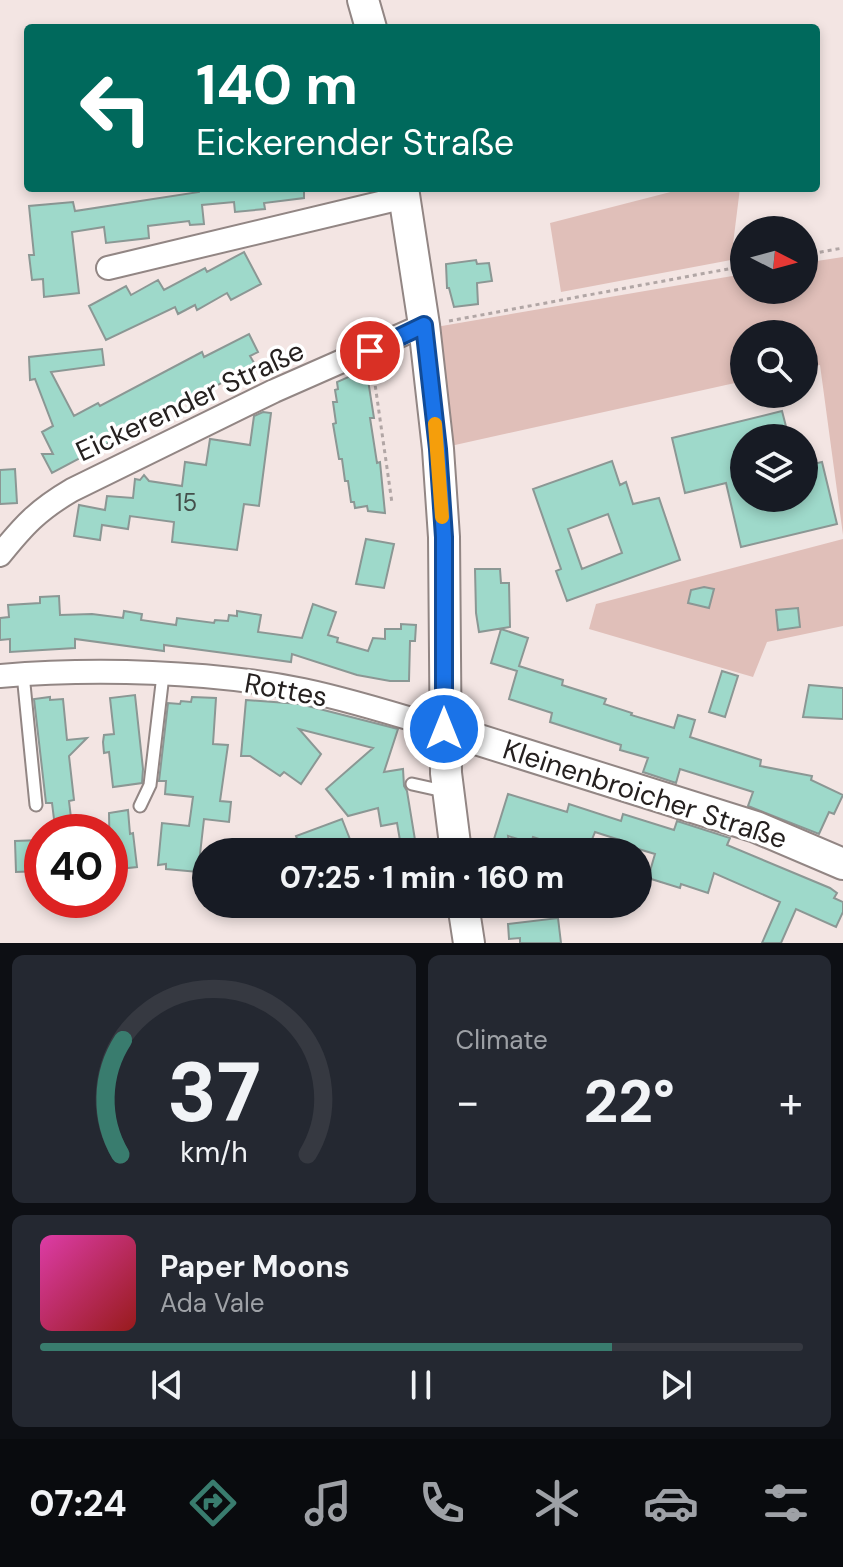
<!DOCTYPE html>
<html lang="en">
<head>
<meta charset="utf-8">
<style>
  :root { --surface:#171b24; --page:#242831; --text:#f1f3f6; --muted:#9ea1a6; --line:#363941; --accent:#397c6e }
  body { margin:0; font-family:"DM Sans",sans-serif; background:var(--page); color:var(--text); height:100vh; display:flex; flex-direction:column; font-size:30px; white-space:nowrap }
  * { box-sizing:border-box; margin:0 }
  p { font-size:26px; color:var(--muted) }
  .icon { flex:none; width:44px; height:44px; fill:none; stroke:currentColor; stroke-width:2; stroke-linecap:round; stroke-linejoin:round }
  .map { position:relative; height:943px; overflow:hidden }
  .details { display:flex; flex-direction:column; gap:12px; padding:12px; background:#0d0f14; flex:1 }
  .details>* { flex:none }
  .banner { position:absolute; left:24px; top:24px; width:796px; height:168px; border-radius:8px; box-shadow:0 4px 12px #0003; background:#00695c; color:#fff; overflow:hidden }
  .needle { width:52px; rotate:96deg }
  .fabs { position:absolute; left:730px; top:216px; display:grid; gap:16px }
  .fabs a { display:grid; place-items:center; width:88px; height:88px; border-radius:50%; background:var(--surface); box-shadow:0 4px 12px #0003; font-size:40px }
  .speed { position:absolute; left:24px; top:814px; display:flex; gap:16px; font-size:40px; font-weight:700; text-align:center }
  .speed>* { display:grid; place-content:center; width:104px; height:104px; border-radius:50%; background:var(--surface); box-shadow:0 4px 12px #0003; line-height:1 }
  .speed .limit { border:12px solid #d22; background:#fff; color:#111 }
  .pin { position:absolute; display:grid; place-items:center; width:68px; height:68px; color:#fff; margin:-34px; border:4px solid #fff; border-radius:50%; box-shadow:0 2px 8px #0007 }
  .me { position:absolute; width:88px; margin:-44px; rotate:0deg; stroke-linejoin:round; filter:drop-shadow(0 0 6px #0008) }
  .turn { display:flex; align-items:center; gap:28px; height:168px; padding:0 40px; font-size:36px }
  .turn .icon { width:104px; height:104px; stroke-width:2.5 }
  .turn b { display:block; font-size:56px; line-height:68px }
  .big { font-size:60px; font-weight:800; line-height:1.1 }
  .details .tile { flex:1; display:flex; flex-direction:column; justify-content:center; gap:12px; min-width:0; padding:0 28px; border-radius:12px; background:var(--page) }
  .details .dial { align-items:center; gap:0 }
  .dial svg { height:208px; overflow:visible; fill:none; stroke:var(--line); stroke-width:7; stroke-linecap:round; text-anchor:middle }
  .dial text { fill:var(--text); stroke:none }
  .song { display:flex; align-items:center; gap:24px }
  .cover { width:96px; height:96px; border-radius:12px; background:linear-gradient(135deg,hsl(320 70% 55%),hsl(0 70% 35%)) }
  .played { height:8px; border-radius:4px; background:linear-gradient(90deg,var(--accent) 75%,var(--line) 75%) }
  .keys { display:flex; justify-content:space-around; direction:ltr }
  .heat { display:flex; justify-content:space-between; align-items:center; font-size:44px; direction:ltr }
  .details .tiles { flex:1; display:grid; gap:12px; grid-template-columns:1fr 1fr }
  .tile:last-child { grid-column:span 2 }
  .trip { position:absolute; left:192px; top:838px; width:460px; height:80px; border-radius:40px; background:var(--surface); box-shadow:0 4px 12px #0003; font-weight:800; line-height:80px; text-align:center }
  .tab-bar { display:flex; height:128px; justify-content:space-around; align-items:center; background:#090b0e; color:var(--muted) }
  .tab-bar .icon { width:56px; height:56px }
  .tab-bar .active { color:var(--accent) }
  .tab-bar b { font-size:36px; color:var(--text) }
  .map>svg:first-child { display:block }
  .green { fill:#e0bfb9 }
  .building { fill:#9ed9ca; stroke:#8b9794; stroke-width:2; fill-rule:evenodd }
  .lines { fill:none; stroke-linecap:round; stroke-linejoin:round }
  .lane-casing { stroke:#928684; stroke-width:15 }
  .street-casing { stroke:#928684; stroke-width:26 }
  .secondary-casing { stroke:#928684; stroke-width:34 }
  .path { stroke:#b1a6a5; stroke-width:3; stroke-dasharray:4 4; stroke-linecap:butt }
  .lane { stroke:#fff; stroke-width:11 }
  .street { stroke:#fff; stroke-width:22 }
  .secondary { stroke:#fff; stroke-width:30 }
  .route-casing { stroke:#114b97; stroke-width:20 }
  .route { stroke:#1a73e8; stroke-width:14 }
  .slow { stroke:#f59e0b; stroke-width:14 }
  .labels { text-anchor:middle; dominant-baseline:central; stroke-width:7; stroke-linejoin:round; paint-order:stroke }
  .number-label { font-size:24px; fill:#434e4a }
  .street-label { font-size:28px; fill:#25201f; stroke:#fff }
</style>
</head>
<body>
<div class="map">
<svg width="843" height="943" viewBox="0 0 843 943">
  <rect width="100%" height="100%" fill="#f3e5e3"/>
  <path class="green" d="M686,188H740L731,260L561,292L550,223Z
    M843,257V535L820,365L804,368V334H744V381L446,447L430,328L744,274V290H804V263Z
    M843,539V626L767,642L753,677L589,629L596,604Z"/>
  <path class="building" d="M199,188H304V198L264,203L265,209L235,212L234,202L202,205L204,224L190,225L189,221L148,226L149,238L106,243L104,227L72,232L79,293L44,297L43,279L32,280L29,255H34L29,206L73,202L75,211L199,192Z
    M244,252L261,284L231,300L227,293L197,310L195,305L178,314L175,307L106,340L89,306L126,286L131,295L158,280L164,290L205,268L207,272Z
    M476,260L477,264L489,263L492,281L477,283L478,304L454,307L449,288H447L446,264Z
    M249,334L258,352L250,356L257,368L227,384L225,381L52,473L42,454H53L42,432L53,426L35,379L30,380L29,357L102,349L104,365L51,372L74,416L98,403L100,406L202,352L204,357Z
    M364,370L368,380L374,418H370L377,463L380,462L385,513L368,511L367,506L355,508L354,502H351L348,481H345L342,459H339L333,424L336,423L333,402H337L335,390L338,389L337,382Z
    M782,411L789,438H744V498H804V466L822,462L837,524L741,547L726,483L685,493L672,438Z
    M263,412L271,413L259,506L244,504L237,550L172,542L174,522L130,516L128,529L102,525L100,540L74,536L79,505L105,510L107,496L133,498L135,479L140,480L144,475L149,481L182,486L185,462L206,465L210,439L250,445L254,416Z
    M612,461L620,485L626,482L633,504L659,498L680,560L567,601L556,571L561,569L533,489ZM608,514L622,553L582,569L568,529Z
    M15,469L17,503L0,504V470Z
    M366,539L394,544L384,588L356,584Z
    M475,569H500L501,583H509L510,627L479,632L476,613Z
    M704,587L714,589L709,608L688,603L691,590Z
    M59,596L60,615L92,614L123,618L124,611L142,614L141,620L176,625L177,618L214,623L215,620L228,621L229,615L237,616V611L261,615L258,632L302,638L313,604L336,612L328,635L338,638L337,642L368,651L373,638L385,639V629H401V624L416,625L415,641H410L409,681H390L357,675L292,654L291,662L164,645V651L75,639V648L10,652V639L0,640V618L9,617L8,605L40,603V597Z
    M798,608L800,627L778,630L776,610Z
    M501,629L528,638L519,666L563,680L562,685L606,699L604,704L632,713L631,715L674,728L678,715L695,720L690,737L761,760L760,766L812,776L811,780L843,795L834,814L829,812L819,834L748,806L753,792L680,769L676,783L643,772L648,758L620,750L621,745L550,722L552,713L509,699L517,671L491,663Z
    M722,671L738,676L725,717L709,712Z
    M809,685L843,688V719L803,717Z
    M135,695L143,769L142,783L113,787L109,752L104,753L103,742L104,735L114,734L110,698Z
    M50,697V700L63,699L67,740L87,738L69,756L74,800L69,801L72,826L55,827L52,803H46L34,699Z
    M192,697L216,698L213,744L228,745L220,801L231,802L229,822L204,819L198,872L166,869V864L158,865L162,823L189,826L193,797L165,794L166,781H159L168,703L180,704L181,701L191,702Z
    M246,700L300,704L398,729L384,772L403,769L404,786L407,791L417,852H402L397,823L381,826L378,808L348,816L326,789L373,748L299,729L321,754L301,784L284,772L280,776L250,756H241Z
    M508,794L567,812L569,804L621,821L623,814L674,830L677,821L730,838L727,845L830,888L837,893L834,898L843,902V912L836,927L796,909L781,943H762L780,902L714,873L708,893L681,884L680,888L648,878L655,854L625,845L626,842L595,832L587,852H579L533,837L531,843L508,836L510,852H490Z
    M128,810L130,834L133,833L137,867L110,870L109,813Z
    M342,819L355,852H302L296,836Z
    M42,840V871L16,872L15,841Z
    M558,918L561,943H520V938L509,939L508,924Z"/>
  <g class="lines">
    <defs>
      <path id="lane" d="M23,674L36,805
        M412,784L448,792
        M140,806L150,785L163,675"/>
      <path id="street" d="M108,268L405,197
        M0,555C24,525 38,510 72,490L274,391L424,325
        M0,676C95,668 210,671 303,690C351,700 398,715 444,729"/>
      <path id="secondary" d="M363,0L371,28
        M403,188L424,325L438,449L444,537L446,773L456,852
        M444,729L756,827L843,864
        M463,904L469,943"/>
    </defs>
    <use href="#lane" class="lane-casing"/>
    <use href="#street" class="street-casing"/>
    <use href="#secondary" class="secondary-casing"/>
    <path class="path" d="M804,255L843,248
      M449,321L744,266
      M373,370L392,503"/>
    <use href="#lane" class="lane"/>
    <use href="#street" class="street"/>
    <use href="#secondary" class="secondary"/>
  </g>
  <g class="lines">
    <defs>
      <path id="route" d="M370,351L424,325L438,449L444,537V729"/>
    </defs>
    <use href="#route" class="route-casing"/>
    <use href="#route" class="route"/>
    <path class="slow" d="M435,424L442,517"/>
  </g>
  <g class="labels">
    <g class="number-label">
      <text x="186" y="502">15</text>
    </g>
    <g class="street-label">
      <text transform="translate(190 401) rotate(-25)">Eickerender Straße</text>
      <text transform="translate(286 690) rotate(10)">Rottes</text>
      <text transform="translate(645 794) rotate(18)">Kleinenbroicher Straße</text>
    </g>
  </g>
</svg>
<div class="fabs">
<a><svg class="needle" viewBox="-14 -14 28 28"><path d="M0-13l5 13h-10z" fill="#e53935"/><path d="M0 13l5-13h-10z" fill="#9ea1a6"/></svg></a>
<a><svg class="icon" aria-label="search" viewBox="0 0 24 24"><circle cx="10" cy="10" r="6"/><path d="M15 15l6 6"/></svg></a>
<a><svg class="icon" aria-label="layers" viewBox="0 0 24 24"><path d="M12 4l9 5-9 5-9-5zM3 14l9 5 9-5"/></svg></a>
</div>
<div class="speed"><div class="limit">40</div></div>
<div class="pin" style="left:370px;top:351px;background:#d93025"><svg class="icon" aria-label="arrive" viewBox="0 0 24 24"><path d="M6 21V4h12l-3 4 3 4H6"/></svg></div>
<svg class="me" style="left:444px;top:729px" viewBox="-20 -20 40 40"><circle r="17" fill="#1a73e8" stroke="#fff" stroke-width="3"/><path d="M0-11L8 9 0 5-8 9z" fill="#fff"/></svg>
<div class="trip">07:25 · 1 min · 160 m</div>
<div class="banner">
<div class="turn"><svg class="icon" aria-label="left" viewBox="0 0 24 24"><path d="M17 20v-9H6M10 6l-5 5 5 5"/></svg><div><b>140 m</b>Eickerender Straße</div></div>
</div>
</div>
<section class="details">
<div class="tiles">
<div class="tile dial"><svg viewBox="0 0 100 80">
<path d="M14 69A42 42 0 1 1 86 69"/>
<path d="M14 69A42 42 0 0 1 15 25" stroke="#397c6e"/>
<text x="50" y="56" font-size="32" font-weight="700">37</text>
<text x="50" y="72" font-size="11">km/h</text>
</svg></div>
<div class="tile"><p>Climate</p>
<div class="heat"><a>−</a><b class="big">22°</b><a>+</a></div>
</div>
<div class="tile">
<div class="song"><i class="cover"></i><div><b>Paper Moons</b><p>Ada Vale</p></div></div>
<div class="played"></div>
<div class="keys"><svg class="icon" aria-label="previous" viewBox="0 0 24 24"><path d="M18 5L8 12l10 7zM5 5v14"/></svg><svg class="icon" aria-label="pause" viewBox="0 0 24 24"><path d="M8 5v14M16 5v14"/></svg><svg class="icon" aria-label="next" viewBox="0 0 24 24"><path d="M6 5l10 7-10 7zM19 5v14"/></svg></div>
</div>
</div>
</section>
<nav class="tab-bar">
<b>07:24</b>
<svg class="icon active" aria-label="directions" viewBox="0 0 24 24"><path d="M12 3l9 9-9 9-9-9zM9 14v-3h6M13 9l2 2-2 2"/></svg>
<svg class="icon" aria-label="music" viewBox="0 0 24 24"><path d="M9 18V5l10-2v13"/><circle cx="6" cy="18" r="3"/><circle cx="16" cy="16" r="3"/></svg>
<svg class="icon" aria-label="phone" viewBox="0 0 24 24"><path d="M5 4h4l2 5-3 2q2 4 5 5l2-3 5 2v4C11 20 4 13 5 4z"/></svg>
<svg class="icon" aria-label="climate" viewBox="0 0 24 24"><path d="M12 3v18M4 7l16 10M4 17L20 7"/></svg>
<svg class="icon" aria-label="car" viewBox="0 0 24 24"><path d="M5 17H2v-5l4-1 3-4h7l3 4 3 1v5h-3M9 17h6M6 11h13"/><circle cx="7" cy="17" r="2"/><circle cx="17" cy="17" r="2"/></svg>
<svg class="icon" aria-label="filters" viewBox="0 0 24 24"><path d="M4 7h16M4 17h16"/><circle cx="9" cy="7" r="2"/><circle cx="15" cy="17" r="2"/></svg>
</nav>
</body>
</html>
